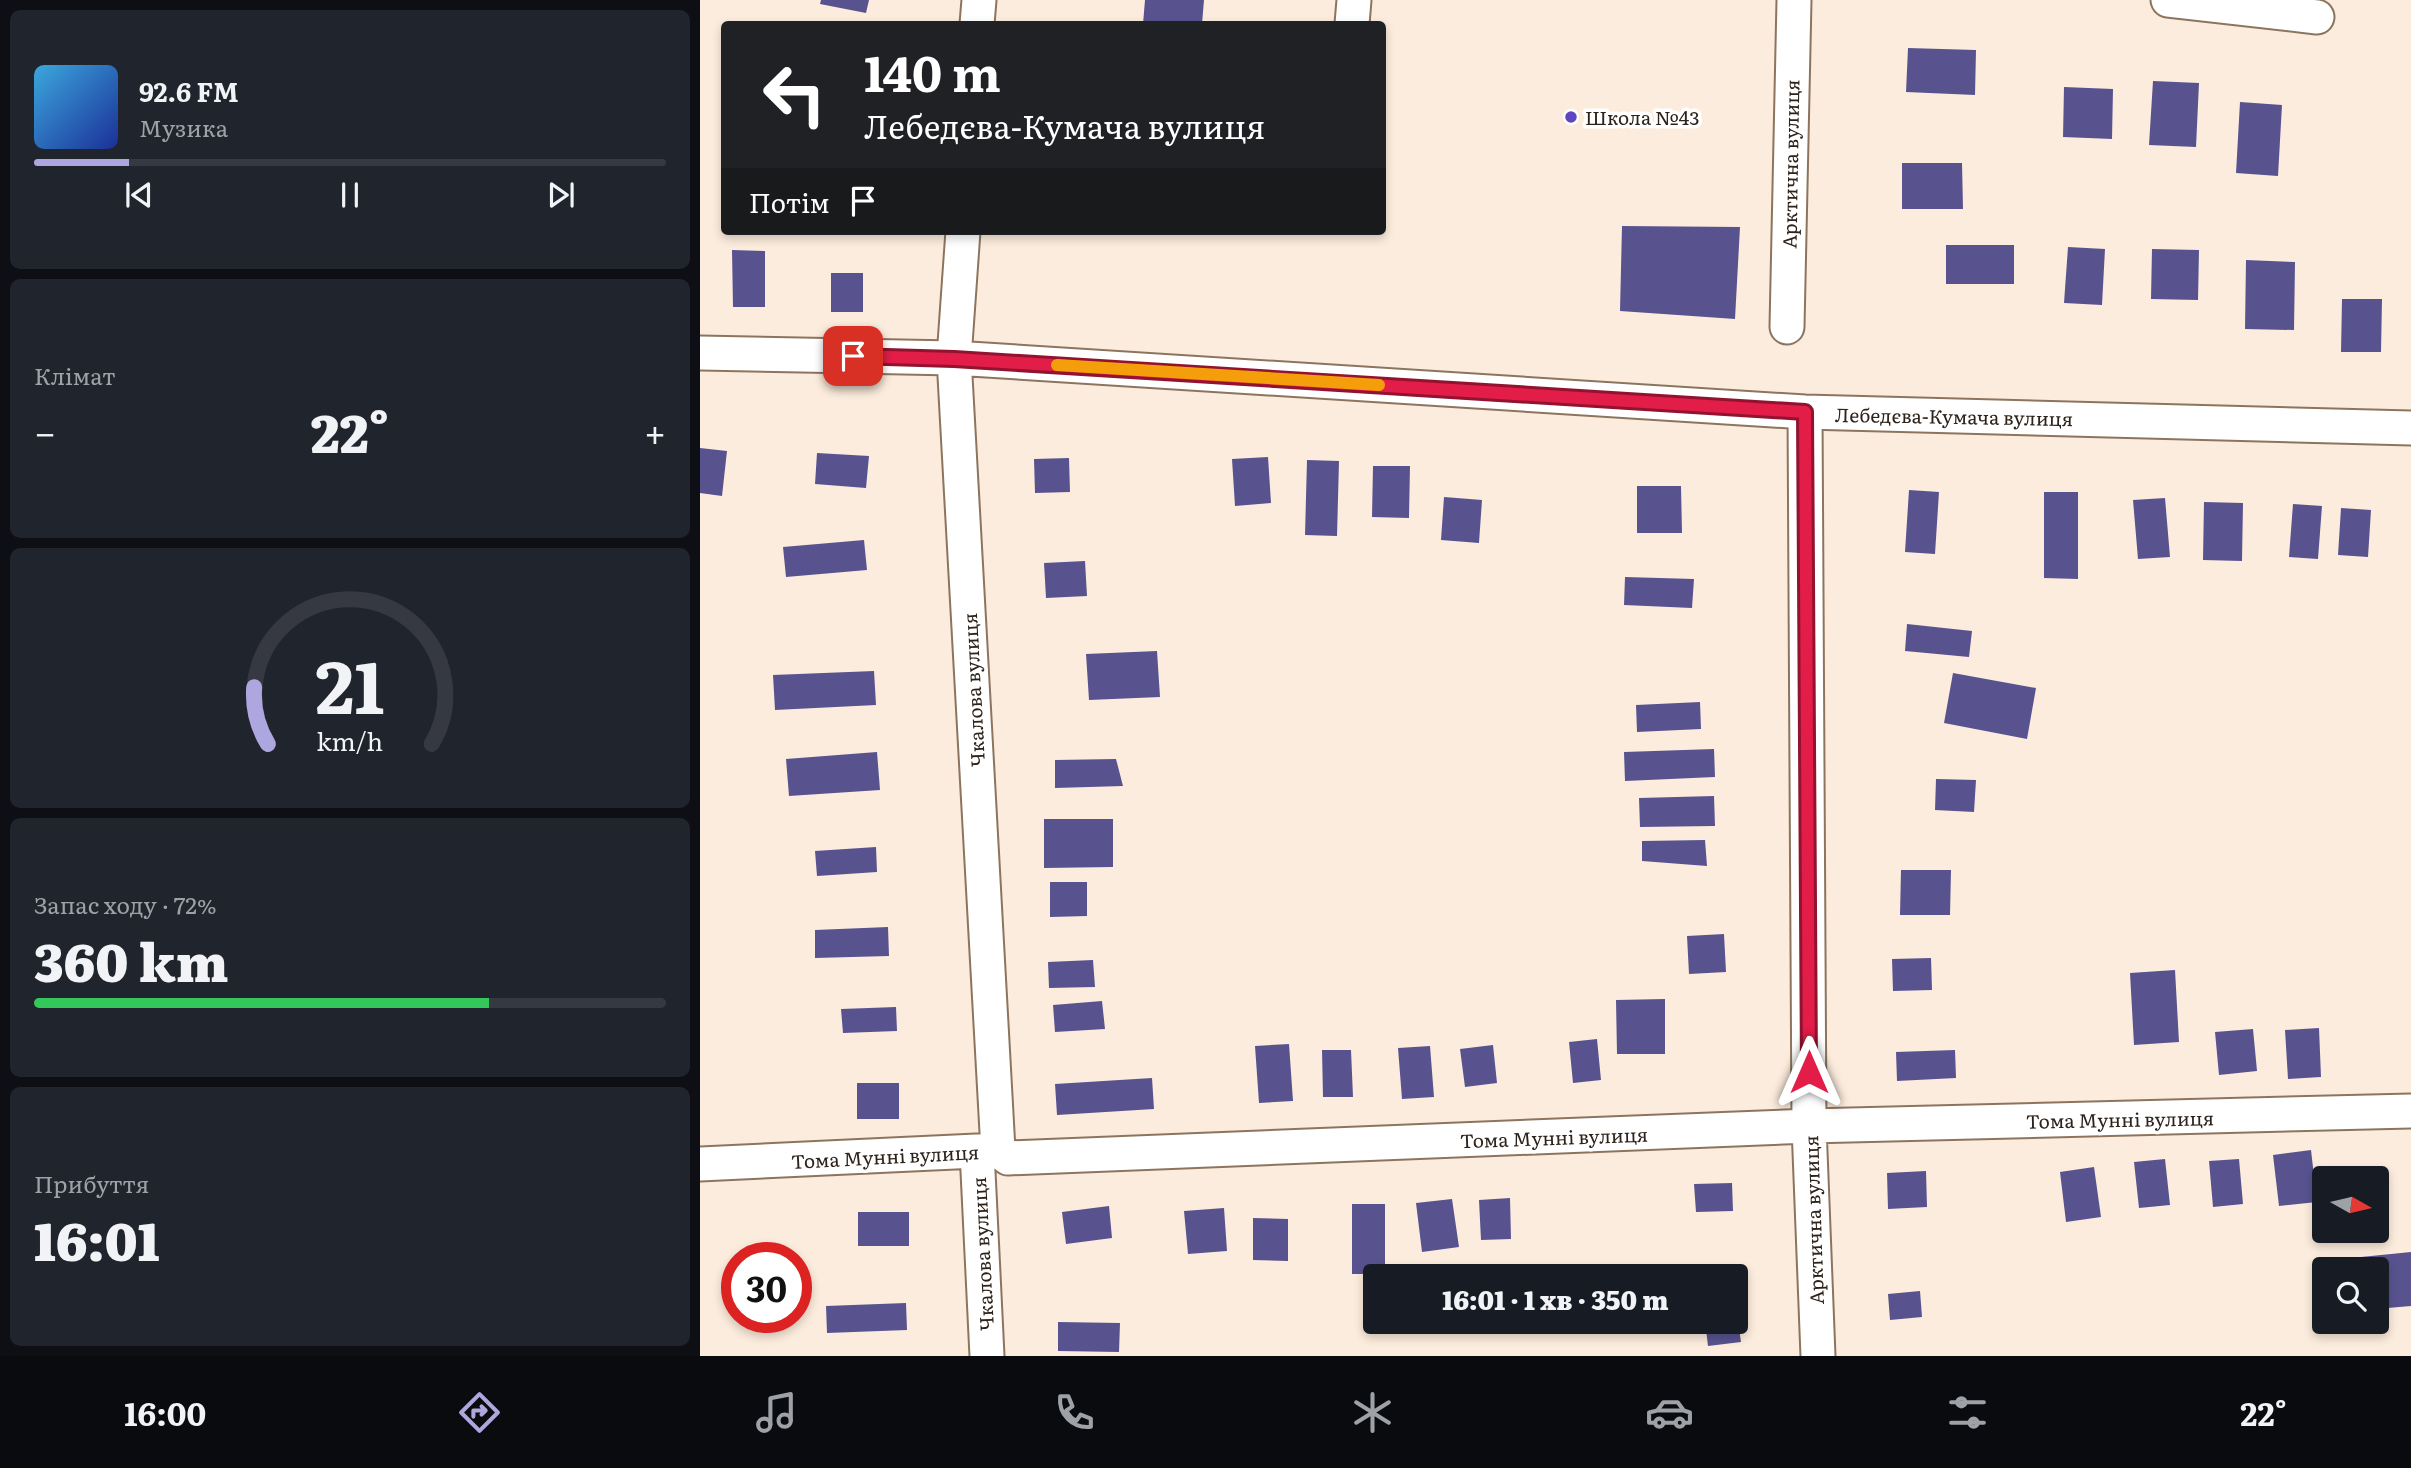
<!DOCTYPE html>
<html lang="uk">
<head>
<meta charset="utf-8">
<style>
  :root { --surface:#171b24; --page:#20242c; --text:#f1f3f6; --muted:#9ea1a6; --line:#363941; --accent:#aea6de }
  body { margin:0; font-family:Literata,serif; background:var(--page); color:var(--text); height:100vh; display:flex; flex-direction:column; font-size:26px; white-space:nowrap }
  * { box-sizing:border-box; margin:0 }
  p { font-size:23px; color:var(--muted) }
  .icon { flex:none; width:38px; height:38px; fill:none; stroke:currentColor; stroke-width:2; stroke-linecap:round; stroke-linejoin:round }
  .map { position:relative; flex:1; overflow:hidden }
  .panel { display:flex; flex-direction:column; gap:10px; padding:10px; background:#0d0f14; width:700px }
  .panel>* { flex:none }
  .banner { position:absolute; left:21px; top:21px; width:665px; height:214px; border-radius:7px; box-shadow:0 4px 10px #0003; background:#202124; color:#fff; overflow:hidden }
  .needle { width:46px; rotate:98deg }
  .tools { position:absolute; left:1612px; top:1166px; display:grid; gap:14px }
  .tools a { display:grid; place-items:center; width:77px; height:77px; border-radius:7px; background:var(--surface); box-shadow:0 4px 10px #0003; font-size:35px }
  .speed { position:absolute; left:21px; top:1242px; display:flex; gap:14px; font-size:35px; font-weight:700; text-align:center }
  .speed>* { display:grid; place-content:center; width:91px; height:91px; border-radius:50%; background:var(--surface); box-shadow:0 4px 10px #0003; line-height:1 }
  .speed .limit { border:10px solid #d22; background:#fff; color:#111 }
  .pin { position:absolute; display:grid; place-items:center; width:60px; height:60px; color:#fff; margin:-30px; border-radius:14px; box-shadow:0 4px 10px #0006 }
  .me { position:absolute; width:77px; margin:-38px; rotate:0deg; stroke-linejoin:round; filter:drop-shadow(0 0 5px #0008) }
  .turn { display:flex; align-items:center; gap:24px; height:147px; padding:0 28px; font-size:32px }
  .turn .icon { width:91px; height:91px; stroke-width:2.5 }
  .turn b { display:block; font-size:49px; line-height:60px }
  .then { display:flex; align-items:center; height:66px; padding:0 28px; background:#0003; gap:14px; font-size:26px }
  .big { font-size:52px; font-weight:800; line-height:1.1 }
  .panel .widget { flex:1; display:flex; flex-direction:column; justify-content:center; gap:10px; min-width:0; padding:0 24px; border-radius:10px; background:var(--page) }
  .panel .dial { align-items:center; gap:0 }
  .dial svg { height:182px; overflow:visible; fill:none; stroke:var(--line); stroke-width:7; stroke-linecap:round; text-anchor:middle }
  .dial text { fill:var(--text); stroke:none }
  .song { display:flex; align-items:center; gap:21px }
  .cover { width:84px; height:84px; border-radius:10px; background:linear-gradient(135deg,hsl(200 70% 55%),hsl(230 70% 35%)) }
  .played { height:7px; border-radius:4px; background:linear-gradient(90deg,var(--accent) 15%,var(--line) 15%) }
  .keys { display:flex; justify-content:space-around; direction:ltr }
  .heat { display:flex; justify-content:space-between; align-items:center; font-size:38px; direction:ltr }
  .charge { height:10px; border-radius:5px; background:linear-gradient(90deg,#34c759 72%,var(--line) 0) }
  .trip { position:absolute; left:663px; top:1264px; width:385px; height:70px; border-radius:7px; background:var(--surface); box-shadow:0 4px 10px #0003; font-weight:800; line-height:70px; text-align:center }
  .dock { display:flex; height:112px; justify-content:space-around; align-items:center; background:#090b0e; color:var(--muted) }
  .dock .icon { width:49px; height:49px }
  .dock .current { color:var(--accent) }
  .dock b { font-size:32px; color:var(--text) }
  main { display:flex; flex:1; min-height:0 }
  .map>svg:first-child { display:block }
  .building { fill:#58538f }
  .lines { fill:none; stroke-linecap:round; stroke-linejoin:round }
  .minor-casing { stroke:#8c755e; stroke-width:37 }
  .minor { stroke:#fff; stroke-width:33 }
  .route-casing { stroke:#92132f; stroke-width:18 }
  .route { stroke:#e11d48; stroke-width:12 }
  .slow { stroke:#f59e0b; stroke-width:12 }
  .poi-dot { fill:#5d47c0; stroke:#fff; stroke-width:2.5 }
  .labels { text-anchor:middle; dominant-baseline:central; stroke-width:7; stroke-linejoin:round; paint-order:stroke }
  .poi-label { font-size:19px; fill:#2d231a; stroke:#fff; text-anchor:start }
  .street-label { font-size:19px; fill:#2d231a; stroke:#fff }
</style>
</head>
<body>
<main>
<section class="panel">
<div class="widget">
<div class="song"><i class="cover"></i><div><b>92.6 FM</b><p>Музика</p></div></div>
<div class="played"></div>
<div class="keys"><svg class="icon" aria-label="previous" viewBox="0 0 24 24"><path d="M18 5L8 12l10 7zM5 5v14"/></svg><svg class="icon" aria-label="pause" viewBox="0 0 24 24"><path d="M8 5v14M16 5v14"/></svg><svg class="icon" aria-label="next" viewBox="0 0 24 24"><path d="M6 5l10 7-10 7zM19 5v14"/></svg></div>
</div>
<div class="widget"><p>Клімат</p>
<div class="heat"><a>−</a><b class="big">22°</b><a>+</a></div>
</div>
<div class="widget dial"><svg viewBox="0 0 100 80">
<path d="M14 69A42 42 0 1 1 86 69"/>
<path d="M14 69A42 42 0 0 1 8 44" stroke="#aea6de"/>
<text x="50" y="56" font-size="32" font-weight="700">21</text>
<text x="50" y="72" font-size="11">km/h</text>
</svg></div>
<div class="widget"><p>Запас ходу · 72%</p><b class="big">360 km</b><div class="charge"></div></div>
<div class="widget"><p>Прибуття</p><b class="big">16:01</b></div>
</section>
<div class="map">
<svg width="1711" height="1356" viewBox="0 0 1711 1356">
  <rect width="100%" height="100%" fill="#fcecdd"/>
  <path class="building" d="M121,0H169L166,13L120,4Z
    M445,0H504L502,24H443Z
    M1208,48L1276,50L1275,95L1206,92Z
    M1453,81L1499,83L1496,147L1449,145Z
    M1364,87L1413,89L1412,139L1363,137Z
    M1540,102L1582,105L1578,176L1536,173Z
    M1202,163H1262L1263,209H1202Z
    M922,226L1040,227L1035,319L920,311Z
    M1246,245H1314V284H1246Z
    M1368,247L1405,249L1402,305L1364,303Z
    M1452,249L1499,250L1498,300L1451,299Z
    M32,250L65,251V307H33Z
    M1546,260L1595,262L1594,330L1545,329Z
    M131,273H163V312H131Z
    M1642,299H1682L1681,352H1641Z
    M0,448L27,451L22,496L0,493Z
    M117,453L169,456L166,488L115,484Z
    M568,457L571,503L535,506L532,459Z
    M369,458L370,492L335,493L334,459Z
    M607,460L639,461L637,536L605,535Z
    M673,466H710L709,518L672,517Z
    M937,486H981L982,533H937Z
    M1209,490L1239,492L1235,554L1205,552Z
    M1344,492H1378V579L1344,578Z
    M744,497L782,500L779,543L741,540Z
    M1465,498L1470,557L1438,559L1433,500Z
    M1504,502L1543,503L1542,561L1503,560Z
    M1593,504L1622,506L1618,559L1589,557Z
    M1641,508L1671,510L1668,557L1638,555Z
    M164,540L167,570L86,577L83,547Z
    M385,561L387,596L346,598L344,563Z
    M925,577L994,579L992,608L924,605Z
    M1207,624L1272,631L1269,657L1205,651Z
    M457,651L460,697L389,700L386,654Z
    M174,671L176,705L75,710L73,675Z
    M1253,673L1336,688L1327,739L1244,723Z
    M1000,702L1001,729L937,732L936,705Z
    M1014,749L1015,777L925,781L924,752Z
    M177,752L180,790L89,796L86,759Z
    M416,759L423,786L355,788V760Z
    M1236,779L1276,780L1274,812L1235,810Z
    M1014,796L1015,826L940,827L939,798Z
    M344,819H413V867L344,868Z
    M1005,840L1007,866L942,861V841Z
    M176,847L177,872L117,876L115,851Z
    M1201,870H1251L1250,915H1200Z
    M350,882H387V916L350,917Z
    M188,927L189,956L115,958V930Z
    M1024,934L1026,972L989,974L987,936Z
    M1231,958L1232,990L1193,991L1192,959Z
    M393,960L395,987L349,988L348,962Z
    M1475,970L1479,1042L1434,1045L1430,973Z
    M965,999V1054H917L916,1000Z
    M402,1001L405,1029L355,1032L353,1005Z
    M196,1007L197,1031L143,1033L141,1009Z
    M1619,1028L1621,1077L1588,1079L1585,1030Z
    M1553,1029L1557,1071L1519,1075L1515,1032Z
    M897,1039L901,1080L873,1083L869,1042Z
    M589,1044L593,1101L559,1103L555,1046Z
    M793,1045L797,1083L765,1087L760,1049Z
    M730,1046L734,1097L702,1099L698,1048Z
    M622,1050H651L653,1097H623Z
    M1255,1050L1256,1078L1197,1081L1196,1052Z
    M452,1078L454,1109L357,1115L355,1084Z
    M157,1083H199V1119H157Z
    M1611,1150L1617,1202L1579,1206L1573,1155Z
    M1465,1159L1470,1205L1439,1208L1434,1162Z
    M1539,1159L1543,1204L1513,1207L1509,1161Z
    M1394,1167L1401,1217L1366,1222L1360,1172Z
    M1226,1171L1227,1207L1188,1209L1187,1173Z
    M1032,1183L1033,1211L996,1212L994,1184Z
    M810,1198L811,1239L781,1240L779,1200Z
    M752,1199L759,1247L722,1252L716,1203Z
    M652,1204H685V1274H652Z
    M409,1206L412,1238L366,1244L362,1212Z
    M524,1208L527,1251L488,1254L484,1211Z
    M158,1212H209V1246H158Z
    M553,1218L588,1219V1261L553,1260Z
    M1711,1252V1306L1676,1309V1269H1652L1651,1258Z
    M1220,1291L1222,1317L1190,1320L1188,1294Z
    M206,1303L207,1330L127,1333L126,1306Z
    M1005,1321H1038L1041,1342L1008,1346Z
    M358,1322L420,1323L419,1352L358,1351Z"/>
  <g class="lines">
    <defs>
      <path id="minor" d="M1468,0L1617,17
        M277,24L279,0
        M652,24L654,0
        M263,231L254,358L298,1150
        M1087,327L1094,0
        M0,353L254,358L1105,412L1711,428
        M1105,412L1109,1126L1118,1356
        M277,1151L287,1356
        M0,1164L298,1150L308,1158L1109,1126L1711,1111"/>
    </defs>
    <use href="#minor" class="minor-casing"/>
    <use href="#minor" class="minor"/>
  </g>
  <g class="lines">
    <defs>
      <path id="route" d="M153,356L254,359L1105,412L1109,1072"/>
    </defs>
    <use href="#route" class="route-casing"/>
    <use href="#route" class="route"/>
    <path class="slow" d="M357,365L679,385"/>
  </g>
  <circle class="poi-dot" cx="871" cy="117" r="7"/>
  <g class="labels">
    <g class="poi-label">
      <text x="885" y="117">Школа №43</text>
    </g>
    <g class="street-label">
      <text transform="translate(1090 164) rotate(-89)">Арктична вулиця</text>
      <text transform="translate(1254 416) rotate(1)">Лебедєва-Кумача вулиця</text>
      <text transform="translate(273 690) rotate(-93)">Чкалова вулиця</text>
      <text transform="translate(1420 1119) rotate(-1)">Тома Мунні вулиця</text>
      <text transform="translate(854 1137) rotate(-2)">Тома Мунні вулиця</text>
      <text transform="translate(185 1156) rotate(-3)">Тома Мунні вулиця</text>
      <text transform="translate(1113 1220) rotate(-92)">Арктична вулиця</text>
      <text transform="translate(282 1254) rotate(-93)">Чкалова вулиця</text>
    </g>
  </g>
</svg>
<div class="tools">
<a><svg class="needle" viewBox="-14 -14 28 28"><path d="M0-13l5 13h-10z" fill="#e53935"/><path d="M0 13l5-13h-10z" fill="#9ea1a6"/></svg></a>
<a><svg class="icon" aria-label="search" viewBox="0 0 24 24"><circle cx="10" cy="10" r="6"/><path d="M15 15l6 6"/></svg></a>
</div>
<div class="speed"><div class="limit">30</div></div>
<div class="pin" style="left:153px;top:356px;background:#d93025"><svg class="icon" aria-label="arrive" viewBox="0 0 24 24"><path d="M6 21V4h12l-3 4 3 4H6"/></svg></div>
<svg class="me" style="left:1109px;top:1072px" viewBox="-20 -20 40 40"><path d="M0-17L14 15 0 8-14 15z" fill="#e11d48" stroke="#fff" stroke-width="4"/></svg>
<div class="trip">16:01 · 1 хв · 350 m</div>
<div class="banner">
<div class="turn"><svg class="icon" aria-label="left" viewBox="0 0 24 24"><path d="M17 20v-9H6M10 6l-5 5 5 5"/></svg><div><b>140 m</b>Лебедєва-Кумача вулиця</div></div>
<div class="then">Потім<svg class="icon" aria-label="arrive" viewBox="0 0 24 24"><path d="M6 21V4h12l-3 4 3 4H6"/></svg></div>
</div>
</div>
</main>
<nav class="dock">
<b>16:00</b>
<svg class="icon current" aria-label="directions" viewBox="0 0 24 24"><path d="M12 3l9 9-9 9-9-9zM9 14v-3h6M13 9l2 2-2 2"/></svg>
<svg class="icon" aria-label="music" viewBox="0 0 24 24"><path d="M9 18V5l10-2v13"/><circle cx="6" cy="18" r="3"/><circle cx="16" cy="16" r="3"/></svg>
<svg class="icon" aria-label="phone" viewBox="0 0 24 24"><path d="M5 4h4l2 5-3 2q2 4 5 5l2-3 5 2v4C11 20 4 13 5 4z"/></svg>
<svg class="icon" aria-label="climate" viewBox="0 0 24 24"><path d="M12 3v18M4 7l16 10M4 17L20 7"/></svg>
<svg class="icon" aria-label="car" viewBox="0 0 24 24"><path d="M5 17H2v-5l4-1 3-4h7l3 4 3 1v5h-3M9 17h6M6 11h13"/><circle cx="7" cy="17" r="2"/><circle cx="17" cy="17" r="2"/></svg>
<svg class="icon" aria-label="filters" viewBox="0 0 24 24"><path d="M4 7h16M4 17h16"/><circle cx="9" cy="7" r="2"/><circle cx="15" cy="17" r="2"/></svg>
<b>22°</b>
</nav>
</body>
</html>
